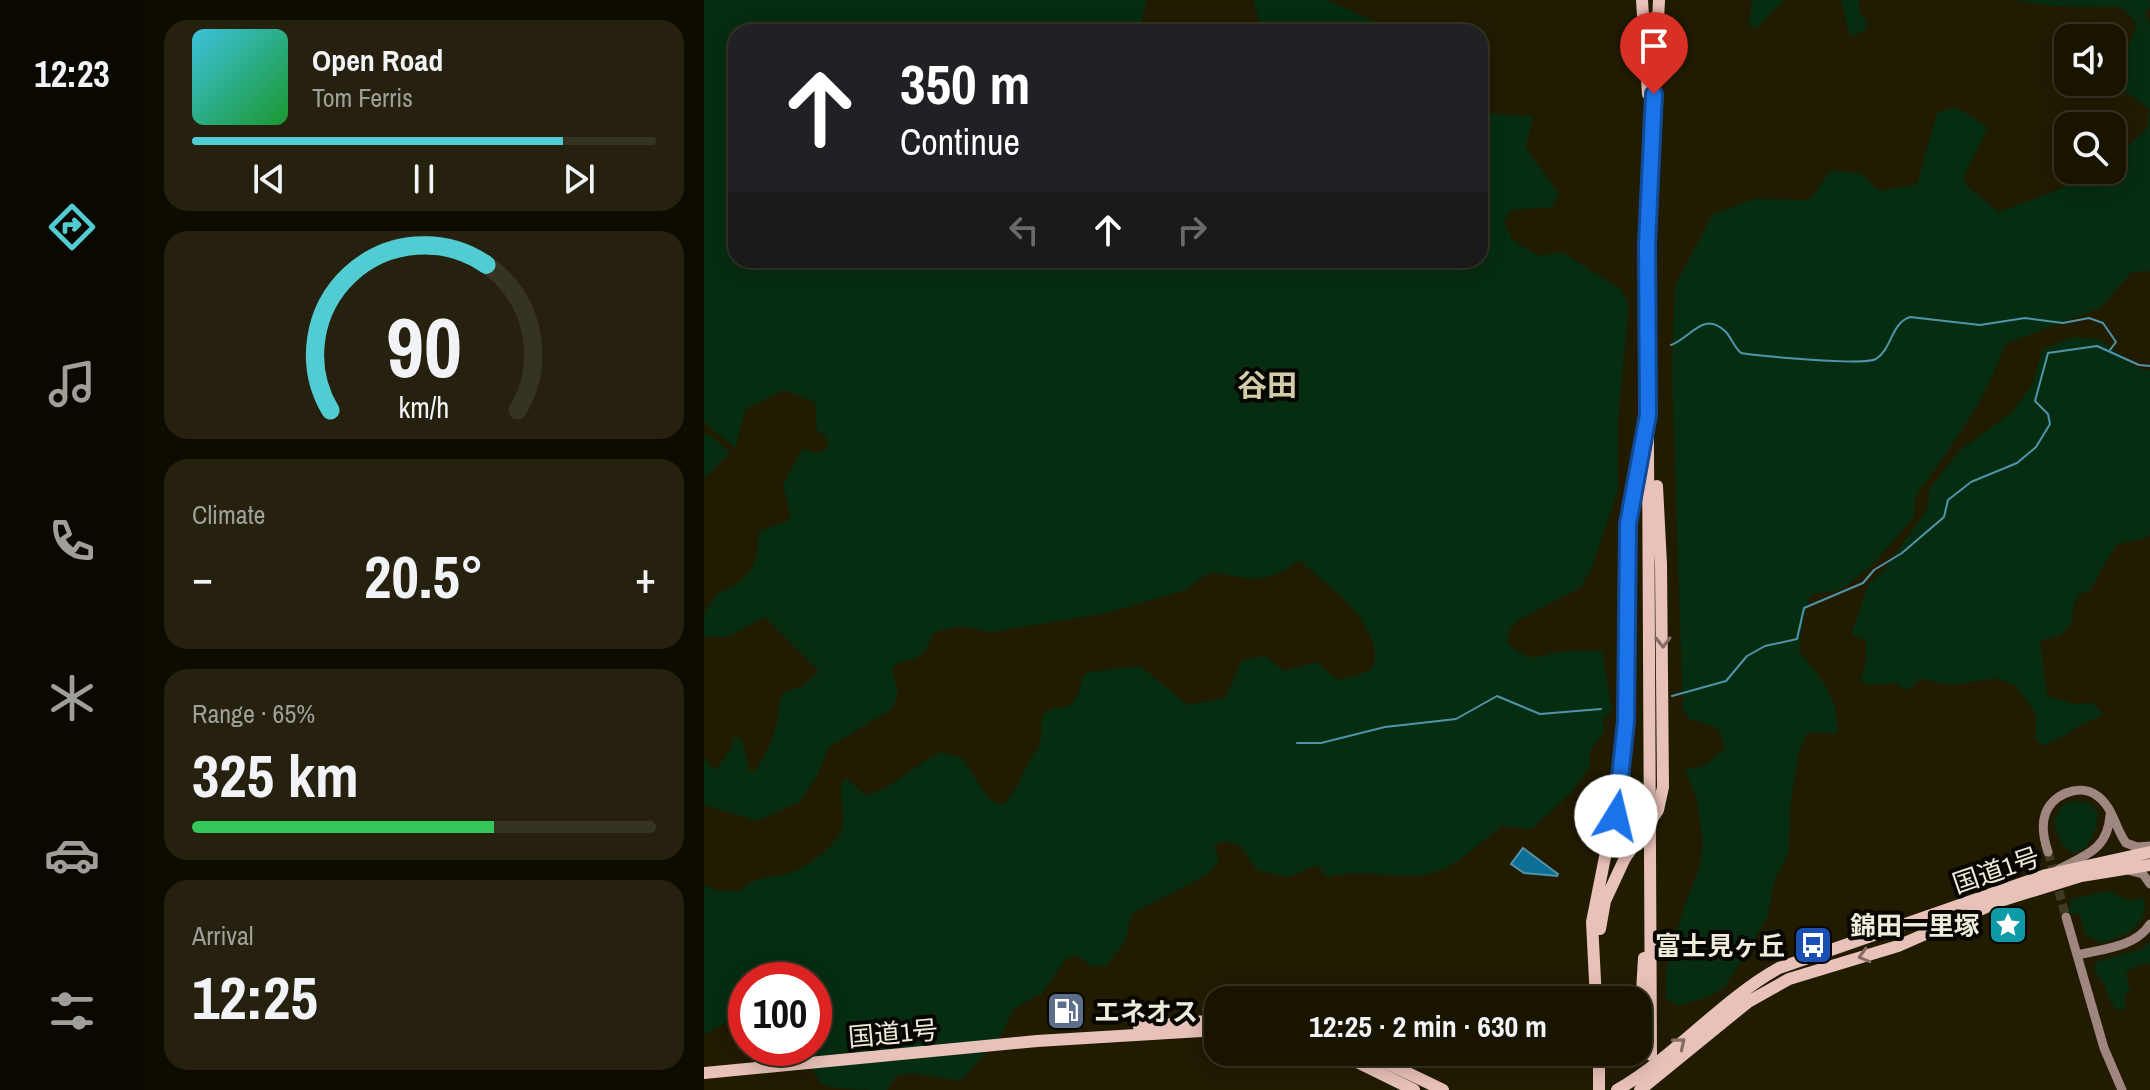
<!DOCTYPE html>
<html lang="en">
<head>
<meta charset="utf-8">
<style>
  :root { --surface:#191400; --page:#26210f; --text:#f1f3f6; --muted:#9f9e99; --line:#373322; --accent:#51ccd2 }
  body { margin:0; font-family:"Archivo Narrow","Noto Sans JP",sans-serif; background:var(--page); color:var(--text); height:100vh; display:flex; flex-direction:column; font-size:30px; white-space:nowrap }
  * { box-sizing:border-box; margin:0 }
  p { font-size:26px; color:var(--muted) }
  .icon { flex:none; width:44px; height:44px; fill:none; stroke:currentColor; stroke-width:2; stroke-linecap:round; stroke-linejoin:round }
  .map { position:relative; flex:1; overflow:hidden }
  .drawer { display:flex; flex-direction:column; gap:20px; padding:20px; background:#0e0b00; width:560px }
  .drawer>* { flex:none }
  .guide { position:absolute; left:24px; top:24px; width:760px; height:244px; border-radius:24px; box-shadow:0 4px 20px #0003,0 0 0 2px var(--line); background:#202124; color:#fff; overflow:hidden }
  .controls { position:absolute; left:1350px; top:24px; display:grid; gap:16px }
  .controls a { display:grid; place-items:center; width:72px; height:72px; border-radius:16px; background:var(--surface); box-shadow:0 4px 20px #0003,0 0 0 2px var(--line); font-size:40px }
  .speed { position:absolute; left:24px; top:962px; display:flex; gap:16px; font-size:40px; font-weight:700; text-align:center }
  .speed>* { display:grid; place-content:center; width:104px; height:104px; border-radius:50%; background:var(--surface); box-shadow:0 4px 20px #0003,0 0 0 2px var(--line); line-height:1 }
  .speed .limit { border:12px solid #d22; background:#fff; color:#111 }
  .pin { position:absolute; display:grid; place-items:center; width:68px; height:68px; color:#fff; margin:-82px -34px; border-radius:50% 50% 50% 0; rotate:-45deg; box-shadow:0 0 8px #0007 }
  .pin .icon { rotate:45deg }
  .me { position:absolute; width:88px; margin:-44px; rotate:9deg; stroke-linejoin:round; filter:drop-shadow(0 0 6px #0008) }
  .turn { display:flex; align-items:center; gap:28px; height:168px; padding:0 40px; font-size:36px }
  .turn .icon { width:104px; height:104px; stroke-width:2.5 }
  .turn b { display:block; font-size:56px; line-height:68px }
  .lanes { display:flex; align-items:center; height:76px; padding:0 40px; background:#0003; justify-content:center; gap:40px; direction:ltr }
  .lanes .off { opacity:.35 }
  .big { font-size:60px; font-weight:700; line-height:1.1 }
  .drawer .card { flex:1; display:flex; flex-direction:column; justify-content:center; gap:12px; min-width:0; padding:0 28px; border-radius:24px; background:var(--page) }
  .drawer .dial { align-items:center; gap:0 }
  .dial svg { height:208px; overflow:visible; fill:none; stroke:var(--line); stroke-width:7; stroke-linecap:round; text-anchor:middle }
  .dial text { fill:var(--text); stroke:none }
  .song { display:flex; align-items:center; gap:24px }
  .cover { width:96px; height:96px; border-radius:12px; background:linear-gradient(135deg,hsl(190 70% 55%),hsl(130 70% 35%)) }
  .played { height:8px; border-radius:4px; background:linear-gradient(90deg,var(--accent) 80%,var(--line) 80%) }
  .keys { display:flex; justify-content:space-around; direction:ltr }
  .heat { display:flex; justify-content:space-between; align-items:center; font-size:44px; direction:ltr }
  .charge { height:12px; border-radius:6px; background:linear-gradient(90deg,#34c759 65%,var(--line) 0) }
  .trip { position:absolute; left:500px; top:986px; width:448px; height:80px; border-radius:24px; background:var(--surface); box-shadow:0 4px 20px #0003,0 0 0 2px var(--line); font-weight:700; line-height:80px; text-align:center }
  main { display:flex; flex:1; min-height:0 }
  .dock { display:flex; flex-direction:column; width:144px; justify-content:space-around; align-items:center; background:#0a0800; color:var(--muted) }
  .dock .icon { width:56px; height:56px }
  .dock .current { color:var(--accent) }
  .dock b { font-size:36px; color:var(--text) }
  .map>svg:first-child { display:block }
  .green { fill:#062d12 }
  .water { fill:#0e6f96; stroke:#5194aa; stroke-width:2 }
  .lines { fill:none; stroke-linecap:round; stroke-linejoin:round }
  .stream { stroke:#5194aa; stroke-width:2 }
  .secondary-tunnel { stroke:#403a21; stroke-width:9; stroke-dasharray:9 4.5; stroke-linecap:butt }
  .secondary { stroke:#a08681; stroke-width:9 }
  .highway { stroke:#e8c1b8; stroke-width:12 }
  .highway-bridge { stroke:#e8c1b8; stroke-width:12 }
  .oneway { stroke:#836d65 }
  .route-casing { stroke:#114b97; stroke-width:20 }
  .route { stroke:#1a73e8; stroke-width:14 }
  .labels { text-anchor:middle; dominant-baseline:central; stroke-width:8; stroke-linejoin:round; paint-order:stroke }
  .street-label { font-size:26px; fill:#eeebda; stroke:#080600 }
  .poi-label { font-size:26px; font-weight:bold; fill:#eeebda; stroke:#080600; text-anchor:end }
  .quarter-label { font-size:30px; font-weight:bold; fill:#d2cca9; stroke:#080600 }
</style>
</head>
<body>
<main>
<nav class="dock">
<b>12:23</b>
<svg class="icon current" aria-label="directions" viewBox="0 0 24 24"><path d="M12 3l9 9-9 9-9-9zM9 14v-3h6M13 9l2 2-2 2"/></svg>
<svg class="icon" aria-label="music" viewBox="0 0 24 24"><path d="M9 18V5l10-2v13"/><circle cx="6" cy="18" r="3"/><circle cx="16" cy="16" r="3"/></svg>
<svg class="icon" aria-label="phone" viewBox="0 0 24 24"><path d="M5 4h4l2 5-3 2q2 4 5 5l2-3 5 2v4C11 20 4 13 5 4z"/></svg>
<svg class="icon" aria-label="climate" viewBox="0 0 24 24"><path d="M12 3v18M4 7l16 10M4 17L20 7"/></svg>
<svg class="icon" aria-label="car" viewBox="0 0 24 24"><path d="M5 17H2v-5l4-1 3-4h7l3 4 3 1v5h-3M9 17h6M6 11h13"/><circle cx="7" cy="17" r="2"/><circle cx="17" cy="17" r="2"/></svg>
<svg class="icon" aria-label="filters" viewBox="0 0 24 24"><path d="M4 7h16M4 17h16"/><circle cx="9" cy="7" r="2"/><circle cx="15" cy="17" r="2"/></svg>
</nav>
<section class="drawer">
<div class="card">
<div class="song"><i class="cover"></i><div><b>Open Road</b><p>Tom Ferris</p></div></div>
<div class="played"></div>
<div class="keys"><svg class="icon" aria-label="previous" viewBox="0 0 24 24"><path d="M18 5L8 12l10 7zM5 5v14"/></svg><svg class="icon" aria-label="pause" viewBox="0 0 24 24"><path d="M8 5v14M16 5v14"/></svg><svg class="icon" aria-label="next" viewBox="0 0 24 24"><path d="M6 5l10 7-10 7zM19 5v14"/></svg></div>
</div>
<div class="card dial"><svg viewBox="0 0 100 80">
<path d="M14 69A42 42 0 1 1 86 69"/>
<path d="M14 69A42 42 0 0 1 74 13" stroke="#51ccd2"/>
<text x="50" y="56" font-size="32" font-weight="700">90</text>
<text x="50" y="72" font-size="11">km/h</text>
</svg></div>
<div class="card"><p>Climate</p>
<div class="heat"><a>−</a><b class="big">20.5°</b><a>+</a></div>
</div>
<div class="card"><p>Range · 65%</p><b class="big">325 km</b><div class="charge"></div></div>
<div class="card"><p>Arrival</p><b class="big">12:25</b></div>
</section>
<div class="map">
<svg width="1446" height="1090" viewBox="0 0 1446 1090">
  <rect width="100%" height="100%" fill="#211b00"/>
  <path class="green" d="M0,0H443L437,23L443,32H32V260H776V113L829,116L822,148L855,194L848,207L806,210L800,224L809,240L835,256L858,252L917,289L925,304L914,419V490L888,567L877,587L813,621L805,631L803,642C829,665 828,656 857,652C871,650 885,651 898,651L908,712L898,720L901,731L886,751V766L869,791L831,826L823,829L798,826C774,843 748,873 718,875C685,878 655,869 623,877L614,865L584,877L552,870L537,846L522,841L510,845L515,861L503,875L427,914L422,940L402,966H387L372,955L362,959L338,993L309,1010L297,1036L257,1081L208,1073L193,1075L183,1090C166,1090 130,1090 118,1084C107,1071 107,1057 91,1048H110V980H42V1027L23,1022L0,1035V885L13,891H37C51,874 70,879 89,872C103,867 137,842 139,826C140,812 136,797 138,782L143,779L162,795C185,792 213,761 239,752L259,759L285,799L299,805C312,793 315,779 324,763C326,757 332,753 335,748C339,738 335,725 339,716C346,700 373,722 378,677L385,672L436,666L484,705L521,698L538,660L561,656L580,671L613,662L633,680C661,674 680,672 667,638C651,599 624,589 596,560C560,586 548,579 507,572L481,590L403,613L287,632L257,626L230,632C222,654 217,659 193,663L188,670L194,694L188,709L125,747L113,776L95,802L53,821L0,805V757L8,769H13L27,748L30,737L38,739L45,771H51C60,756 69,741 73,723C76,712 73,703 80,692L98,687L115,671L61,617L24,637H0V613L15,592C44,585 57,560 54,532L87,519L79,484L99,448L110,453L120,451L124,445L123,438L113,431L111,402L80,390L42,409L31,448L0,422Z
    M549,0H623L674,23V32H559Z
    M1048,0H1081L1052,28L1045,26Z
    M1137,0H1154L1156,12L1164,24L1160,31L1149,36L1145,34Z
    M1311,0H1446V8L1441,12L1446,25V271L1428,272L1396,308L1301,344C1283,401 1244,449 1211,498L1210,517L1168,565L1137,590L1107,594L1099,620L1095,651C1115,676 1137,700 1133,733H1103L1095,751L1086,807L1085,852L1071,879L1063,918L1022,986L1002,998L975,1006L962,999V972L977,916L995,868L999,844L993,799L981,770L1002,765L1021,748L1014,728L986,719L979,711L968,373L971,286L1008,215L1049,199L1106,200L1127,170L1156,173L1176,191L1213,184L1233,113L1251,107L1284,127L1260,176L1263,186L1295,212L1361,187L1372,170H1408V155H1413L1444,128L1445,109L1425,94L1403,93L1402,85C1419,76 1424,43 1433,24L1417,7L1347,6Z
    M1369,337L1395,339L1436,369L1446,370V533L1443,538L1413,544L1385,591L1376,594L1370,604L1367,625L1355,636L1336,640L1343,696L1370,704L1389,703L1400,715C1375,722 1362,738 1338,746L1332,739V714L1311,685L1292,678L1248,685L1216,679L1203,691L1191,683L1165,685L1156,681L1162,664V640L1147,635L1164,585L1181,569L1224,508L1225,489L1257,449L1307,413L1328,385L1338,350Z
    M0,435H6L26,453L0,478Z
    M1368,801L1384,803L1394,812C1391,855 1361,872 1350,821L1357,807Z
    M1405,891L1423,900L1440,898C1446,926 1419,938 1396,943L1381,934L1376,914H1364L1362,908L1367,906L1366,899Z
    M1446,942V965L1440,963L1422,972L1426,992L1421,993V1009L1415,1011C1401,1000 1404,983 1390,971L1392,962L1435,950Z"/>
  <path class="water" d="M819,848L854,874L853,876L820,873L807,864Z"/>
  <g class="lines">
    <path class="stream" d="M967,345C988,337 999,310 1022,332C1028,339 1030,347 1037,353C1057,356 1159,366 1172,359C1188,349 1187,323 1206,317L1276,325L1321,318L1359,323L1385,318L1399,323L1412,342L1406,350
      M968,696L1022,681L1043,656L1061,646L1093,639L1100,608L1159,583L1170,570L1198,553L1240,517L1244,500L1267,482L1313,463L1332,447L1346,424L1344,414L1331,401L1344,353L1393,346L1435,365L1446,366
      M593,743H617L681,727L752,719L793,696L836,714L897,709"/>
    <path class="secondary-tunnel" d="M1344,852L1362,917"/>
    <path class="secondary" d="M1344,852C1340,840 1337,827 1341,815C1347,795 1374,783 1392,795C1409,806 1411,828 1422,843L1433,847L1446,846
      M1355,869C1382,855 1404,849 1406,815
      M1427,871L1439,874L1446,884
      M1362,917L1400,1048L1418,1090
      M1374,955C1398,949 1432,947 1446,924"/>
    <path class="highway" d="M938,0L944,94
      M953,486L957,564
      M896,929L901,901L921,858
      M892,1000L888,922L919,767L924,524L939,438
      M435,1027L514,1020
      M633,1052L710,1090
      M660,1052L739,1090
      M895,1052V1090
      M947,1055L943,244L955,0
      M934,1059L940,958
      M0,1073L333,1041L514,1030
      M913,1090C972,1056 1016,1001 1075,968L1342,875L1446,852
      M936,1090L1044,1002L1085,979L1194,946L1296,901L1377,876L1446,865"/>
    <path class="highway-bridge" d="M921,858L954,810L959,787L957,564"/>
  </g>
  <defs><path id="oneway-chevron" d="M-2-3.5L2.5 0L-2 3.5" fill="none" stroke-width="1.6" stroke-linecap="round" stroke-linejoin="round" transform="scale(2)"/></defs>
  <g class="oneway">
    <use href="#oneway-chevron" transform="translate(959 642) rotate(89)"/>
    <use href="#oneway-chevron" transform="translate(1160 956) rotate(164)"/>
    <use href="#oneway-chevron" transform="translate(976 1043) rotate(-40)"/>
  </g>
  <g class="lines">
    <defs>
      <path id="route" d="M912,816L922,721L924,524L944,415L943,244L950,94"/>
    </defs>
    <use href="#route" class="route-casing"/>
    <use href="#route" class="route"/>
  </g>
  <defs>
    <symbol id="sight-square" viewBox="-11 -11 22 22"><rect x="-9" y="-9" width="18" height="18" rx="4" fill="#0f9aa8" stroke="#080600"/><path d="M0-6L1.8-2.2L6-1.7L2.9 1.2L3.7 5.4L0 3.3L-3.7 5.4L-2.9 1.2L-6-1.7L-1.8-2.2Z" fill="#fff"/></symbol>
    <symbol id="bus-square" viewBox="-11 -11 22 22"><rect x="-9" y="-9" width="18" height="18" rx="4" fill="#1a4fb4" stroke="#080600"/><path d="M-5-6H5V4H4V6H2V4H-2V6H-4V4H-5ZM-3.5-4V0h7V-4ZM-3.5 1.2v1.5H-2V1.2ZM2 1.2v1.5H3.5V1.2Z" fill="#fff"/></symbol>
    <symbol id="fuel-square" viewBox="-11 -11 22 22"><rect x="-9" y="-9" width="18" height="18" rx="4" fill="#5c6f8a" stroke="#080600"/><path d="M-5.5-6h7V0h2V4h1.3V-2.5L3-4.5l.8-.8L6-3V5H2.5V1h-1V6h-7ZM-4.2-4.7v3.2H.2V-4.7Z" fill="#fff"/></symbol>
  </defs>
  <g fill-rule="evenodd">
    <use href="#sight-square" x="1282" y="903" width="44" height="44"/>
    <use href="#bus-square" x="1087" y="923" width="44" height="44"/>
    <use href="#fuel-square" x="340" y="989" width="44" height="44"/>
  </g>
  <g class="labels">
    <g class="street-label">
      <text transform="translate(1292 870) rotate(-19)">国道1号</text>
      <text transform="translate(189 1033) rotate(-5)">国道1号</text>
    </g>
    <g class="poi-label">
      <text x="1276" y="925">錦田一里塚</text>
      <text x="1081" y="945">富士見ヶ丘</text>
      <text x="390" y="1011" text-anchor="start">エネオス</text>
    </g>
    <g class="quarter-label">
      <text x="563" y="385">谷田</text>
    </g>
  </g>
</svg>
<div class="controls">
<a><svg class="icon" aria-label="sound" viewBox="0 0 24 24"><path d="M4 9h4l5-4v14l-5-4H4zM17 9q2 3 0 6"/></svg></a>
<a><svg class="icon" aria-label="search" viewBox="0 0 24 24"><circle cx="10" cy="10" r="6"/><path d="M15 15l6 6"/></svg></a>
</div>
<div class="speed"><div class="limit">100</div></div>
<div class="pin" style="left:950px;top:94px;background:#d93025"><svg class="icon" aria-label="arrive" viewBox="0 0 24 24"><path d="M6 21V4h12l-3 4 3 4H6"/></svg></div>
<svg class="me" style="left:912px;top:816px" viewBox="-20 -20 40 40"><circle r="19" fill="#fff"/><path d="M0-13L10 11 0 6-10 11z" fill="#1a73e8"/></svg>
<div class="trip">12:25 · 2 min · 630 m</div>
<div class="guide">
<div class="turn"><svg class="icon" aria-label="ahead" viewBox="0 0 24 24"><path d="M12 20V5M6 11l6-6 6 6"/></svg><div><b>350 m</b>Continue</div></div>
<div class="lanes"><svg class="icon off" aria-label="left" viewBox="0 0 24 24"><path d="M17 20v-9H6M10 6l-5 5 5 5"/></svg><svg class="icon" aria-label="ahead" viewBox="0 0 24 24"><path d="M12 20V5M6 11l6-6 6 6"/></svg><svg class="icon off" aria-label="right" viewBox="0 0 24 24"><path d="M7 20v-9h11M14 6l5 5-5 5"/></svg></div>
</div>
</div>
</main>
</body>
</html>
